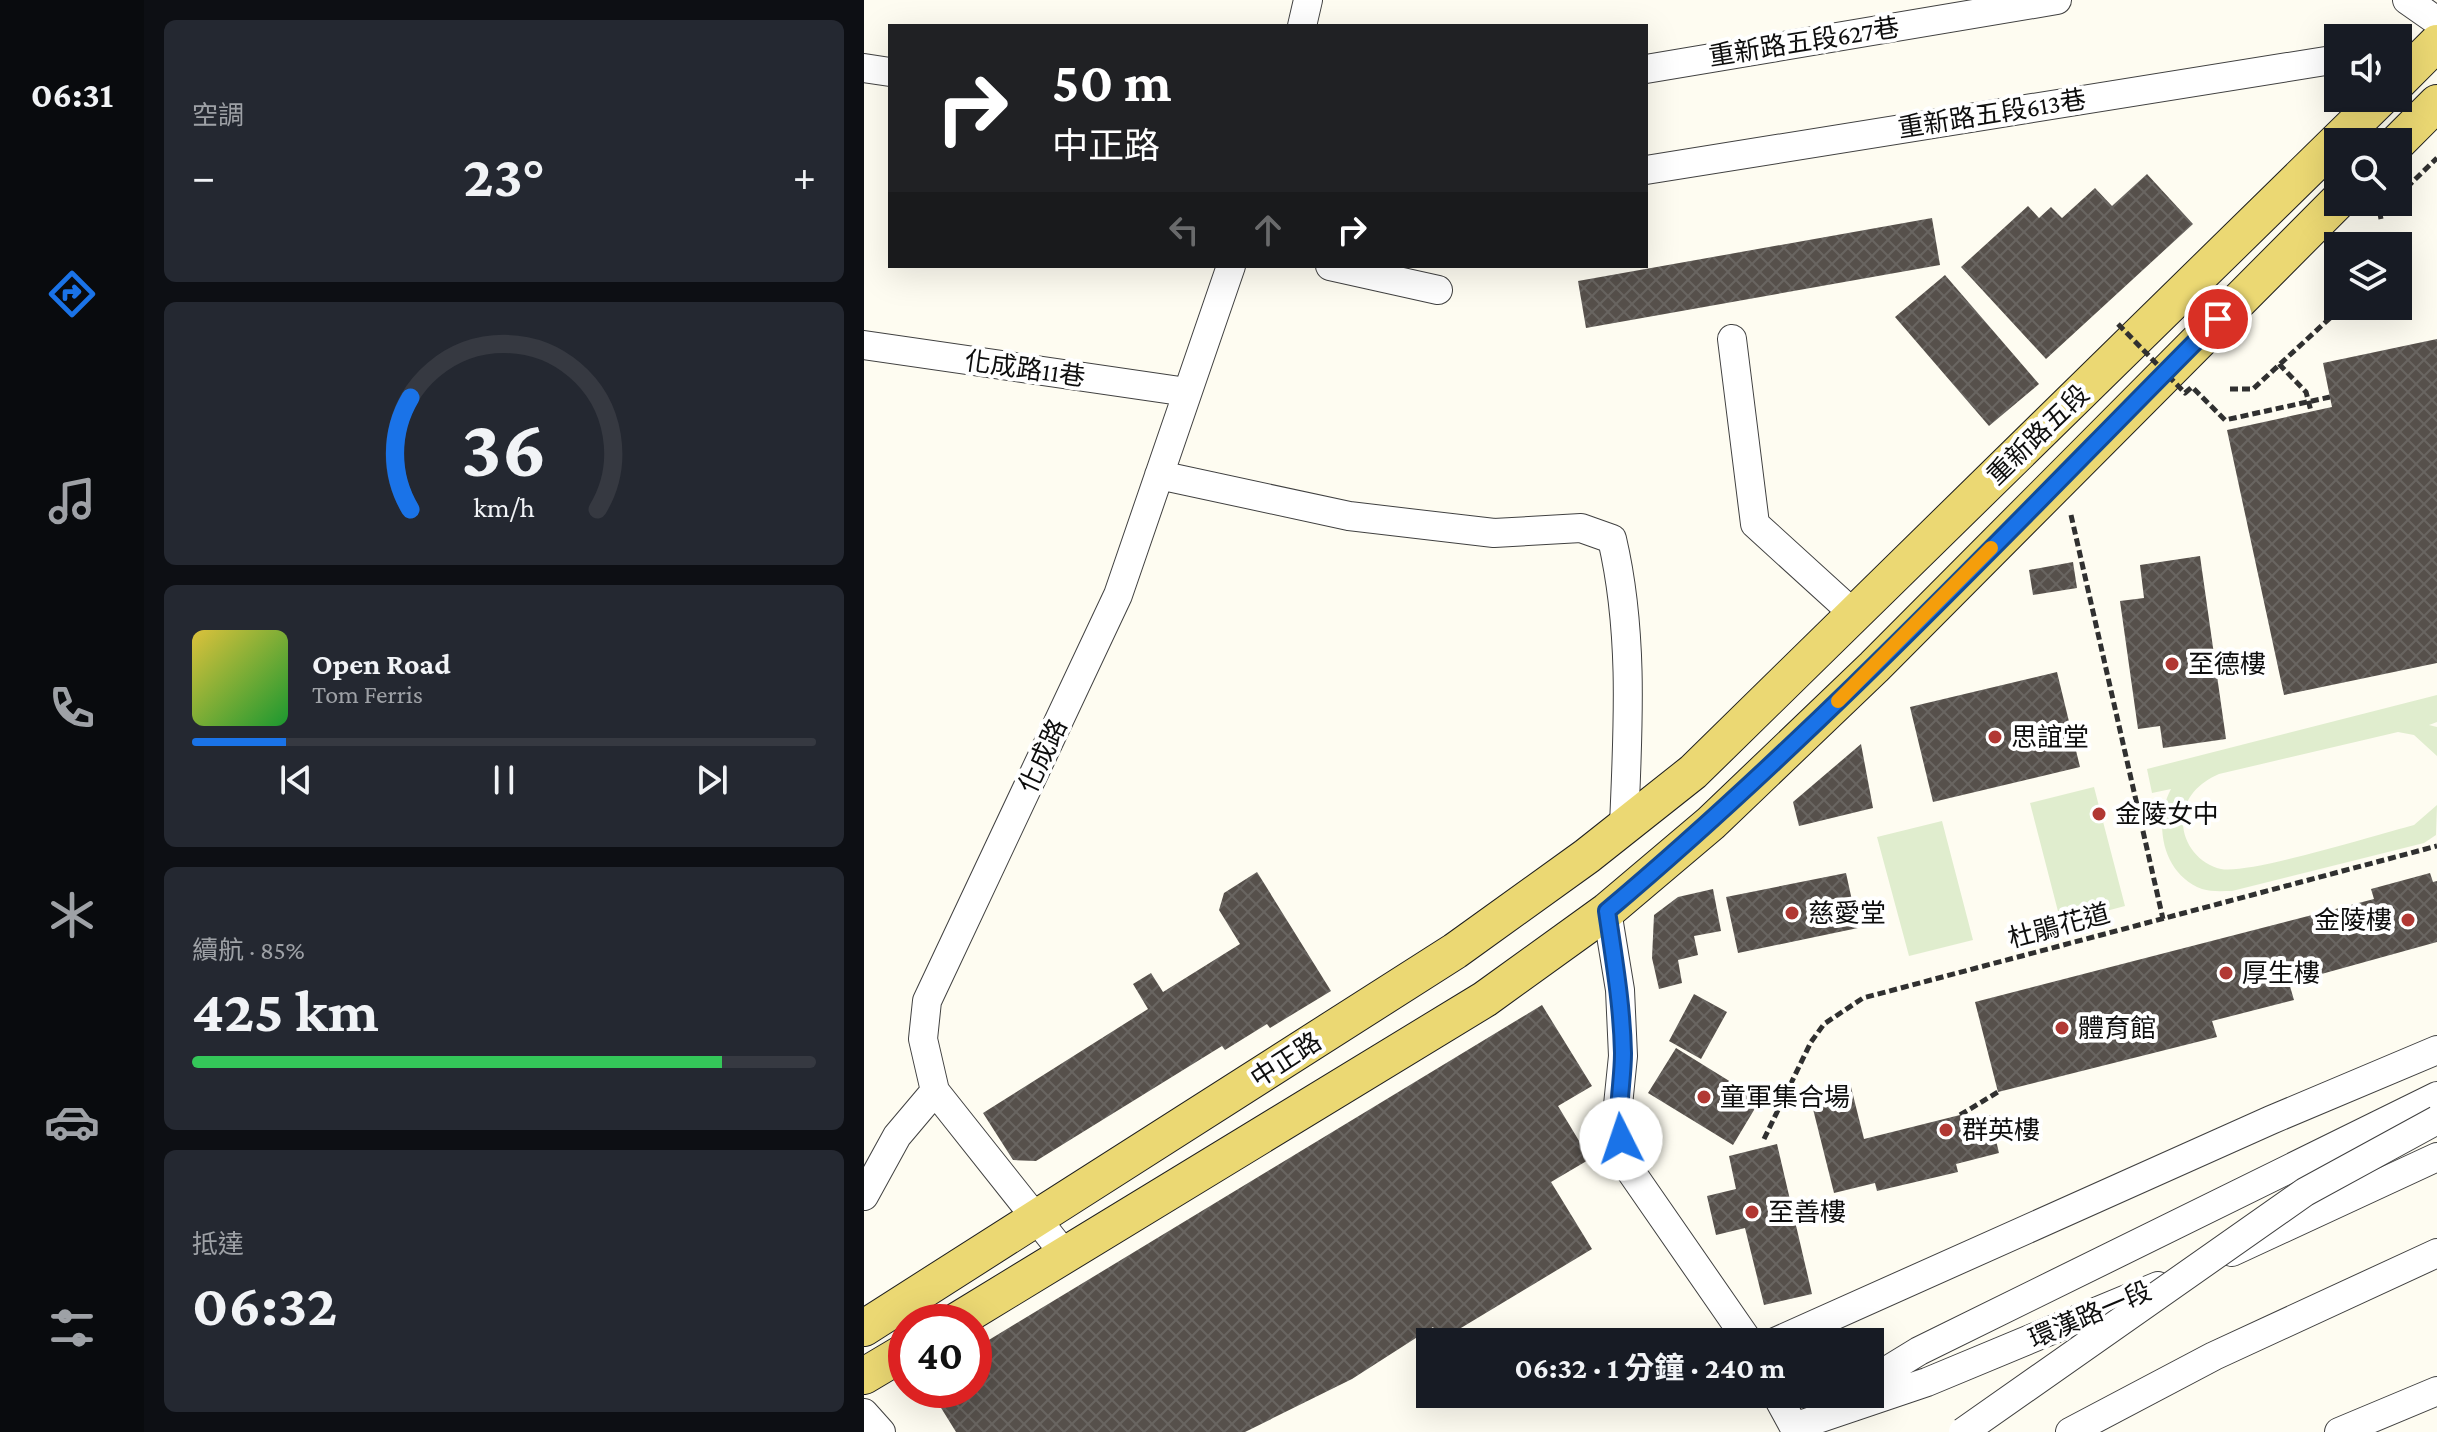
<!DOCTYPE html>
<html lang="zh-TW">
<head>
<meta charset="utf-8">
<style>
  :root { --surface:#171b24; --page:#242831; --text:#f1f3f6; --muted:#9ea1a6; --line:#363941; --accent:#1a73e8 }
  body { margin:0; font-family:"Crimson Pro","Noto Sans TC",serif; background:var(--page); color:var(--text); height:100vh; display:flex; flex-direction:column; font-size:30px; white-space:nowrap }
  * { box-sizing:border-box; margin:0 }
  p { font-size:26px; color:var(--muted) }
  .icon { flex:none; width:44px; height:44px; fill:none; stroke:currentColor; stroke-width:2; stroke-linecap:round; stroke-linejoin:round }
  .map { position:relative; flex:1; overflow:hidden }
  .drawer { display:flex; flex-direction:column; gap:20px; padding:20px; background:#0d0f14; width:720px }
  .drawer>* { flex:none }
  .hud { position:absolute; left:24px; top:24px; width:760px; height:244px; border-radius:0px; box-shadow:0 8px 32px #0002; background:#202124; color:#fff; overflow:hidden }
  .buttons { position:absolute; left:1460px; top:24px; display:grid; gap:16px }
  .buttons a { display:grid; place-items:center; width:88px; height:88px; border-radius:0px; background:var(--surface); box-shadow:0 8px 32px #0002; font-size:40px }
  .speed { position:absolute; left:24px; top:1304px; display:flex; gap:16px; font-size:40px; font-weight:700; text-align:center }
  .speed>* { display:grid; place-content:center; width:104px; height:104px; border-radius:50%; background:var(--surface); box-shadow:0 8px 32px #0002; line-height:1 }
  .speed .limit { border:12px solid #d22; background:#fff; color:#111 }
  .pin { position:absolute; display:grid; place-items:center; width:68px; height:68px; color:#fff; margin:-34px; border:4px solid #fff; border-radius:50%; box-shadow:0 2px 8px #0007 }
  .me { position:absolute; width:88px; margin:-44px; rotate:356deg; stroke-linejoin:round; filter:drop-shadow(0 0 6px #0008) }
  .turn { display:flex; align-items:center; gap:28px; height:168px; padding:0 32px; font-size:36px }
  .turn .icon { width:104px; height:104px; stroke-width:2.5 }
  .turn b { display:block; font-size:56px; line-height:68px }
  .lanes { display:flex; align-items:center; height:76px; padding:0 32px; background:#0003; justify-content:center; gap:40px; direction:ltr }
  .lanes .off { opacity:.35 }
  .big { font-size:60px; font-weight:700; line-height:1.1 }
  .drawer .widget { flex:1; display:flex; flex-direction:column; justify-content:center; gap:12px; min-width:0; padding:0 28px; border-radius:12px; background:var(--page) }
  .drawer .dial { align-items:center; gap:0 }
  .dial svg { height:208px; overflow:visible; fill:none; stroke:var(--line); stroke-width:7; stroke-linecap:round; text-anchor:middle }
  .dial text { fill:var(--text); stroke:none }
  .song { display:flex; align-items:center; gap:24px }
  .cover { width:96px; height:96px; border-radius:12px; background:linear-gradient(135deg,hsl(50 70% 55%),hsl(130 70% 35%)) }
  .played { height:8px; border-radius:4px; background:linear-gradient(90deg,var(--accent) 15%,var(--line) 15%) }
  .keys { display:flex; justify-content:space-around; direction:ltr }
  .heat { display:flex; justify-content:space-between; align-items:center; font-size:44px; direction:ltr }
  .charge { height:12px; border-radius:6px; background:linear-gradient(90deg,#34c759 85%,var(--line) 0) }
  .trip { position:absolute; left:552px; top:1328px; width:468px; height:80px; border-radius:0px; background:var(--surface); box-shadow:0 8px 32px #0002; font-weight:700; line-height:80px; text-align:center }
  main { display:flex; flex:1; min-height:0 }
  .dock { display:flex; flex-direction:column; width:144px; justify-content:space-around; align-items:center; background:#090b0e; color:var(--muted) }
  .dock .icon { width:56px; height:56px }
  .dock .on { color:var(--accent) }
  .dock b { font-size:36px; color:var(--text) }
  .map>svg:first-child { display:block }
  .pitch { fill:#e0edce }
  .building { fill:url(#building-cross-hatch) }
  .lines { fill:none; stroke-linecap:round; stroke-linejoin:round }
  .minor-casing { stroke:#414141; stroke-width:30 }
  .major-casing { stroke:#1f1f1f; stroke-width:38 }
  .path { stroke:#303030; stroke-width:5; stroke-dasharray:8 4; stroke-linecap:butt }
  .minor { stroke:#fff; stroke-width:28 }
  .major { stroke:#ebd873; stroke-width:36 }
  .minor-bridge-casing { stroke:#414141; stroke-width:30; stroke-linecap:butt }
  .path-bridge { stroke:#303030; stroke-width:5; stroke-dasharray:8 4; stroke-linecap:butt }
  .minor-bridge { stroke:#fff; stroke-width:28 }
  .route-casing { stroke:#114b97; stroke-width:20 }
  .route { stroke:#1a73e8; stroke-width:14 }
  .slow { stroke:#f59e0b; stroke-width:14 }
  .poi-dot { fill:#b13833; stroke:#fff; stroke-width:3 }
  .labels { text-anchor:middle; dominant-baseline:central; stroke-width:8; stroke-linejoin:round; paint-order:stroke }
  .street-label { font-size:26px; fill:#0e0e0e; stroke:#fff }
  .poi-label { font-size:26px; fill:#0e0e0e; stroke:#fff; text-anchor:start }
</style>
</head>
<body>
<main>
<nav class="dock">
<b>06:31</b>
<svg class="icon on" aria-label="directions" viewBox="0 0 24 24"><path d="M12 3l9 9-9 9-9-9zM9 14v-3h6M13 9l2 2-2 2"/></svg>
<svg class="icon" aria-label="music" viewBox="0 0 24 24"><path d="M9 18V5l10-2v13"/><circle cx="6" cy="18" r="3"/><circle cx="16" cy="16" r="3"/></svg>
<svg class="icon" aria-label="phone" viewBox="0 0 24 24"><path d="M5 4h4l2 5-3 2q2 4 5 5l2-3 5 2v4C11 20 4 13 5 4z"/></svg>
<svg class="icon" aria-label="climate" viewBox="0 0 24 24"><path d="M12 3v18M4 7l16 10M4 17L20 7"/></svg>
<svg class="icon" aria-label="car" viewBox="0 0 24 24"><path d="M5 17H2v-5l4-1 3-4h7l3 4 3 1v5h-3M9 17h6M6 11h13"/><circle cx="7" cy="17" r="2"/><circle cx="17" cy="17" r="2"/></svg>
<svg class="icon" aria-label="filters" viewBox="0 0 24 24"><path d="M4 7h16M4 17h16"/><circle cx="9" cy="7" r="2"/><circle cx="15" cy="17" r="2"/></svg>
</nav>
<section class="drawer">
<div class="widget"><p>空調</p>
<div class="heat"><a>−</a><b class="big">23°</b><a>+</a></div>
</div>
<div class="widget dial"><svg viewBox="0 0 100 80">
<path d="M14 69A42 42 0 1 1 86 69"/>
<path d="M14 69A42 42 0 0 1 14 26" stroke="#1a73e8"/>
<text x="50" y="56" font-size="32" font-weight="700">36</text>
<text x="50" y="72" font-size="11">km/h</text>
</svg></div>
<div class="widget">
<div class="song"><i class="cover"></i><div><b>Open Road</b><p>Tom Ferris</p></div></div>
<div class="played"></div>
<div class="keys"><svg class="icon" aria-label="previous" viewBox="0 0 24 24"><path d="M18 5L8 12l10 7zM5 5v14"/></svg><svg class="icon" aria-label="pause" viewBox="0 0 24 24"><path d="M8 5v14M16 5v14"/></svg><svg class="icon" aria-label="next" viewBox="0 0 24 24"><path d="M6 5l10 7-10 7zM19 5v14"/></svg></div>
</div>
<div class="widget"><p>續航 · 85%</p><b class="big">425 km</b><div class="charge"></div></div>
<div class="widget"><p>抵達</p><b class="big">06:32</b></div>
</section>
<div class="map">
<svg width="1573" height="1432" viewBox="0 0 1573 1432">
  <defs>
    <pattern id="building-cross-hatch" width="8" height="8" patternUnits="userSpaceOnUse" patternTransform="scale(2)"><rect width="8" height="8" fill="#56504b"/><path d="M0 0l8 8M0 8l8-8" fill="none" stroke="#696561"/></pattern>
  </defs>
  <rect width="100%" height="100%" fill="#fefcf1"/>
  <path class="pitch" d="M1573,695V722L1565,725L1573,727V756L1550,735L1534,732L1355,774C1335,783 1320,797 1319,820C1318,843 1335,864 1357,869C1384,875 1515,834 1550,825L1573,805L1572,835L1560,843L1368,891C1359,891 1347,892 1338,889C1298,874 1289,823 1307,789L1288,793L1283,769Z
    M1230,787L1261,906L1197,923L1166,803Z
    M1078,821L1109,940L1045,956L1013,837Z"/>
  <path class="building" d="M1283,174L1329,224L1182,359L1097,267L1164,206L1175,218L1187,207L1198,218L1231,188L1248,206Z
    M1068,218L1076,265L722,328L714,281Z
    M1081,275L1175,384L1125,426L1031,317Z
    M1573,339V663L1420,695L1363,430L1468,407L1459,363Z
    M1336,556L1362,739L1299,748L1296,726L1274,729L1256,601L1280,598L1276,565Z
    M1209,562L1213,588L1169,595L1165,570Z
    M1193,672L1216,767L1069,802L1046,707Z
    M997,744L1009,808L935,826L929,802Z
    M393,872L467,991L406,1028L403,1024L361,1050L358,1046L172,1161L149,1160L119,1113L284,1009L269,984L287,973L299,992L376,944L355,910L360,893Z
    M982,873L994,928L874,953L862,897Z
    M1566,873L1569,882L1573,881V942L1425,983L1430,1000L1348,1021L1353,1037L1134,1092L1111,1002L1510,899L1507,889Z
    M849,889L857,931L830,936L834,955L814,960L818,983L795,989L788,958L790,915L814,897Z
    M830,994L863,1012L837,1059L805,1041Z
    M678,1005L728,1086L694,1106L726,1159L687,1182L728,1249L577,1340L569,1327L488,1379L381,1432H92L66,1390H110V1349Z
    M812,1048L896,1100L869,1145L784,1093Z
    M986,1083L1000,1139L1096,1115L1097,1122L1126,1115L1135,1153L1092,1164L1094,1172L1013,1191L1011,1183L970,1193L945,1093Z
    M913,1144L948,1294L900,1305L881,1228L852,1235L843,1196L872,1189L865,1156Z"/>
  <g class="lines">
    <defs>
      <path id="minor" d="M1543,0L1573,21
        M438,26L444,0
        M0,68L26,72
        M782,69L1193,0
        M782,170L1474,59
        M466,266L574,290
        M868,339L891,524L991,615
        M0,345L323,392
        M295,475L485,516L630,533L717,528L748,539C770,633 764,729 760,825
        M743,911L756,990L759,1056L753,1115L761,1163L885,1342
        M0,1196L33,1136L71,1091
        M1368,1252L1573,1157
        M202,1256L71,1091L59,1039L63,1001L254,595L367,266
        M911,1342L1407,1120L1573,1050
        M1006,1381L1055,1351L1573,1096
        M912,1394L930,1427
        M0,1413L17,1432
        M930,1427L1063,1382L1294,1286
        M1206,1432L1350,1356L1573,1253
        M1475,1432L1573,1391"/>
      <path id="major" d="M1534,82L1573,43
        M1534,142L1573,103
        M91,1322L621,999L743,911L847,823L1010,667L1474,201
        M0,1328L591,951L723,856L829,772L1517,98
        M0,1376L42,1351"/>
    </defs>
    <use href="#minor" class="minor-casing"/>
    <use href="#major" class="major-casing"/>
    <path class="path" d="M1534,196L1573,158
      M1517,219L1516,214L1528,202
      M1415,364L1442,392L1447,411
      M1366,389H1389L1479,306
      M1207,515L1299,919
      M1096,1115L1134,1092
      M900,1139L947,1042L960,1024L999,998L1573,846"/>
    <use href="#minor" class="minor"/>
    <use href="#major" class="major"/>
    <defs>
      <path id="minor-bridge" d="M1099,1432L1441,1192L1573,1120"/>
    </defs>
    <use href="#minor-bridge" class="minor-bridge-casing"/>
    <path class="path-bridge" d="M1254,324L1321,393L1328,387L1361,420L1466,397"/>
    <use href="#minor-bridge" class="minor-bridge"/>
  </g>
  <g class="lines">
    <defs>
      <path id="route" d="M757,1139C752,1109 759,1082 759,1053C758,1005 750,959 743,911C960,728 1154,520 1354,319"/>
    </defs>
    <use href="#route" class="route-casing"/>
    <use href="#route" class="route"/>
    <path class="slow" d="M974,701L1127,548"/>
  </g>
  <g class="poi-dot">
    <circle cx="1308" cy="664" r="8"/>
    <circle cx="1131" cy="737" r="8"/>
    <circle cx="1235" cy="814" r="8"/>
    <circle cx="928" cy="913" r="8"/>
    <circle cx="1544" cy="920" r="8"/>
    <circle cx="1362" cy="973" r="8"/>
    <circle cx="1198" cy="1028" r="8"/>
    <circle cx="840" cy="1097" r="8"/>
    <circle cx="1082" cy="1130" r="8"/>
    <circle cx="888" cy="1212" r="8"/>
  </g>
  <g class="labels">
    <g class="street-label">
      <text transform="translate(940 42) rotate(-9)">重新路五段627巷</text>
      <text transform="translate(1128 114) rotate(-9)">重新路五段613巷</text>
      <text transform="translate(161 369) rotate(8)">化成路11巷</text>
      <text transform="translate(1174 435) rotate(-44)">重新路五段</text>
      <text transform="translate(179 756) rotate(-65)">化成路</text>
      <text transform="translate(1195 926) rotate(-15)">杜鵑花道</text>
      <text transform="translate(422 1060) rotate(-33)">中正路</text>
      <text transform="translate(1226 1315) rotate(-23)">環漢路一段</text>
    </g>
    <g class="poi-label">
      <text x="1324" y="664">至德樓</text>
      <text x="1147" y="737">思誼堂</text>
      <text x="1251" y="814">金陵女中</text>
      <text x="944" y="913">慈愛堂</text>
      <text x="1528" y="920" text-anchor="end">金陵樓</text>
      <text x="1378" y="973">厚生樓</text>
      <text x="1214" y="1028">體育館</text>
      <text x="856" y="1097">童軍集合場</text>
      <text x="1098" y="1130">群英樓</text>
      <text x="904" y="1212">至善樓</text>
    </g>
  </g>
</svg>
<div class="buttons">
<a><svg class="icon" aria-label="sound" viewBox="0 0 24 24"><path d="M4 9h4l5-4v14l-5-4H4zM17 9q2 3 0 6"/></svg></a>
<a><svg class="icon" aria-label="search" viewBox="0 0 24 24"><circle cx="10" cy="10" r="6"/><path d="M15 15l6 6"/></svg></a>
<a><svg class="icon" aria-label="layers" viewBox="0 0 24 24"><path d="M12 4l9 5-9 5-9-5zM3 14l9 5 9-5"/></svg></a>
</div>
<div class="speed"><div class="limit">40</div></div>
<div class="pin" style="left:1354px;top:319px;background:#d93025"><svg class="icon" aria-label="arrive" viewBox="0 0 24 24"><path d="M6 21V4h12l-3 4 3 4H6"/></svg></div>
<svg class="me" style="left:757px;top:1139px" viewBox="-20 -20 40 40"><circle r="19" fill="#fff"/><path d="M0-13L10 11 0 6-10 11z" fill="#1a73e8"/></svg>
<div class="trip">06:32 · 1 分鐘 · 240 m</div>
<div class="hud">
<div class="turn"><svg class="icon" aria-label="right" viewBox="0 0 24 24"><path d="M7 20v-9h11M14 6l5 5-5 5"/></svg><div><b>50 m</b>中正路</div></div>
<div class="lanes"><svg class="icon off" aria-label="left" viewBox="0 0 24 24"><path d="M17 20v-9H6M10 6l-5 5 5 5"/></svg><svg class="icon off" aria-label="ahead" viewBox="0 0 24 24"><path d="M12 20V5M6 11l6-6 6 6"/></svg><svg class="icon" aria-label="right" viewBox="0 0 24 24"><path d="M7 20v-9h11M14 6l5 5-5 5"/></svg></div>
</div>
</div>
</main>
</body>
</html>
